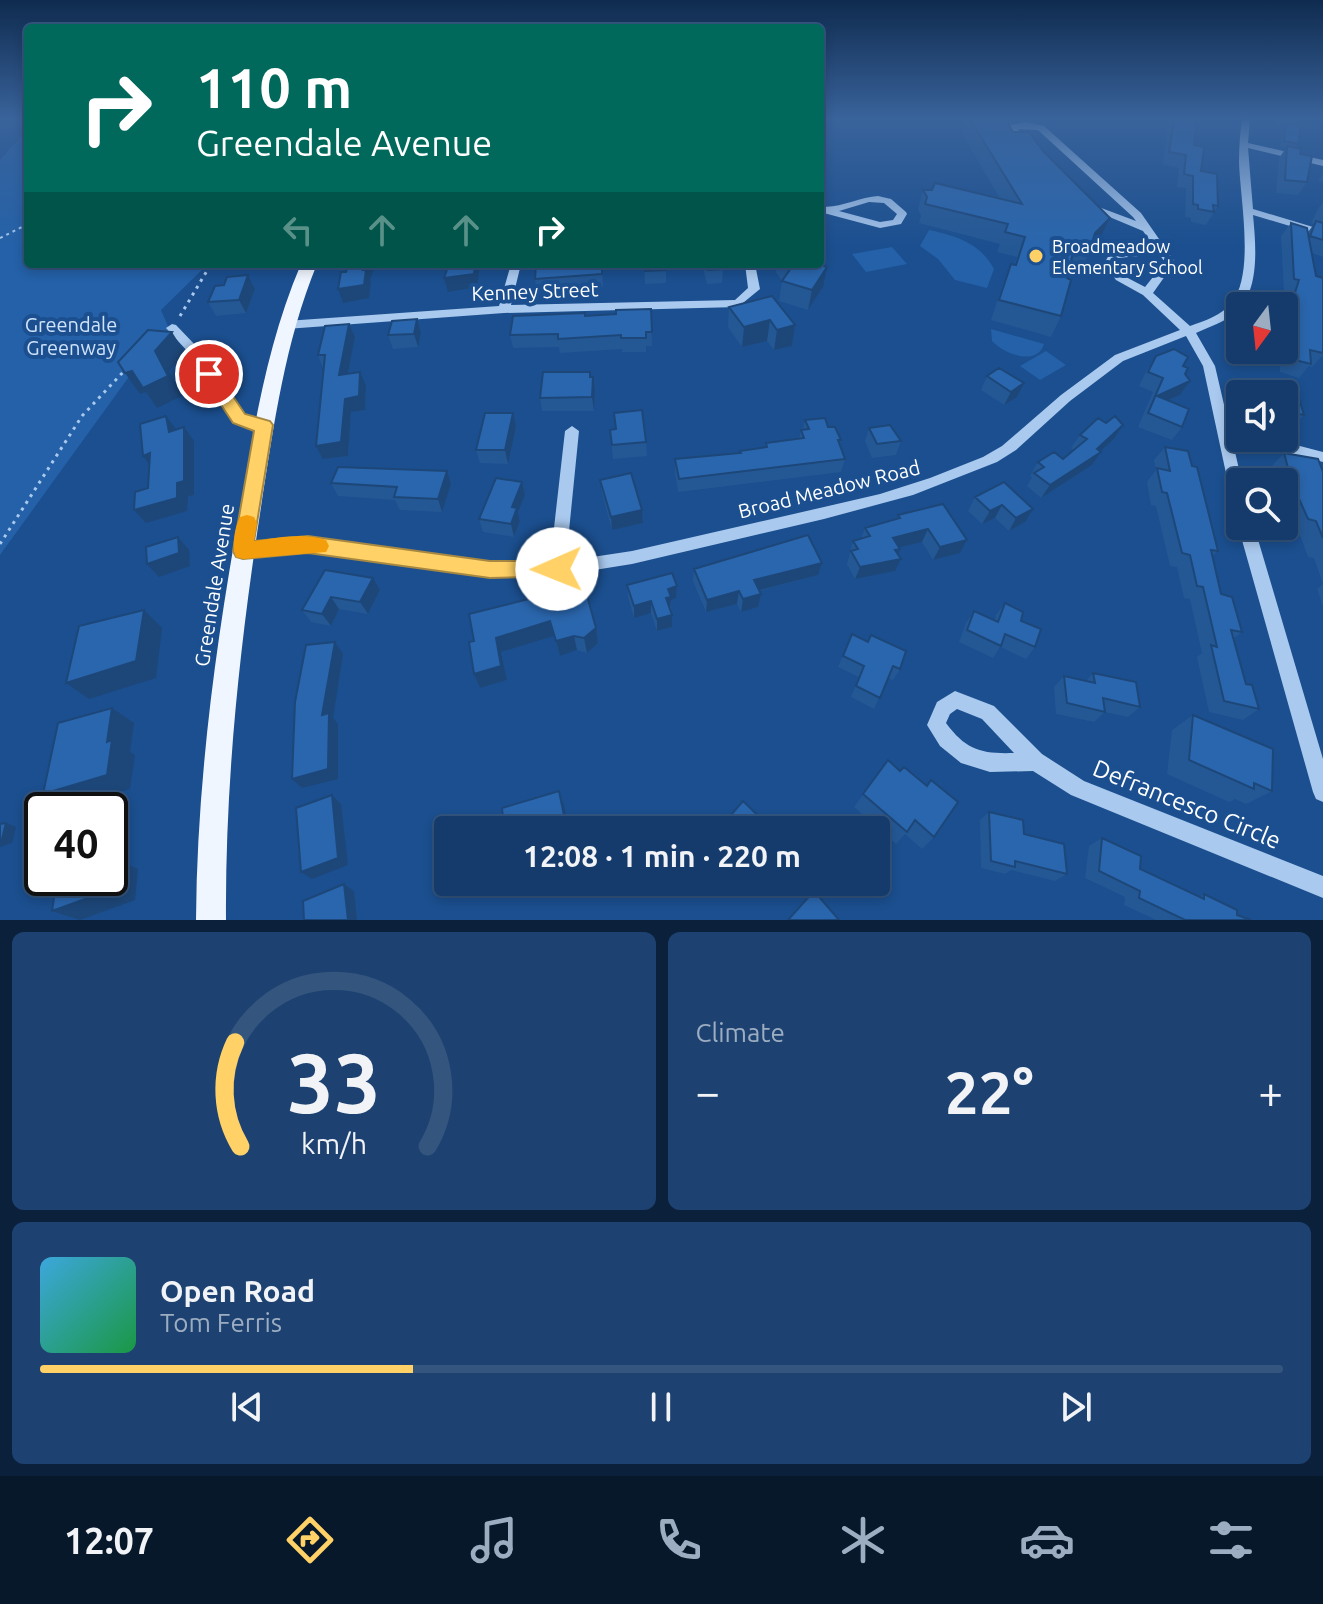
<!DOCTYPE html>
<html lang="en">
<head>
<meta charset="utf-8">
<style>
  :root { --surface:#143b6b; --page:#1d4271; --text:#f1f3f6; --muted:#9dadc1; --line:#33557e; --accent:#ffd166 }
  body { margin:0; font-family:Ubuntu,sans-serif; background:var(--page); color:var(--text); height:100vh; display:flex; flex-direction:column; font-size:30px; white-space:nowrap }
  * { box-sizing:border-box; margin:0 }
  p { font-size:26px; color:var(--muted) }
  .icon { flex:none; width:44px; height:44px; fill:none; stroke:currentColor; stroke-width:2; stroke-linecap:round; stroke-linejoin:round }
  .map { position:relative; height:920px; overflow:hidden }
  .panel { display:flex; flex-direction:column; gap:12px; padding:12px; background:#0b203b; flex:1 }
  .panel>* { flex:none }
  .guide { position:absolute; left:24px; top:24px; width:800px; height:244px; border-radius:8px; box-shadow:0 4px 12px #0003,0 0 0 2px var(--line); background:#00695c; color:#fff; overflow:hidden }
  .needle { width:52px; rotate:195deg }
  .tools { position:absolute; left:1226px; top:292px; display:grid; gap:16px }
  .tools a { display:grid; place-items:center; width:72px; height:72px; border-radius:8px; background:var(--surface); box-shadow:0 4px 12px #0003,0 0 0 2px var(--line); font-size:40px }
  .speed { position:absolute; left:24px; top:792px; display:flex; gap:16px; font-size:40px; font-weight:700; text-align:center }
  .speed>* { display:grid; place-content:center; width:104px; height:104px; border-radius:50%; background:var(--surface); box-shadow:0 4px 12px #0003,0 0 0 2px var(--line); line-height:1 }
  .speed .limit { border:4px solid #111; border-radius:12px; background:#fff; color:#111 }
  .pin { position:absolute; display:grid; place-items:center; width:68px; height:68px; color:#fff; margin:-34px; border:4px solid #fff; border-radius:50%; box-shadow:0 2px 8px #0007 }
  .me { position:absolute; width:88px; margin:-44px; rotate:269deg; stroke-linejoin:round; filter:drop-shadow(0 0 6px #0008) }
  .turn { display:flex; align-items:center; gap:28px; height:168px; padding:0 40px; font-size:36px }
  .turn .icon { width:104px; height:104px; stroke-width:2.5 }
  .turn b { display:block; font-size:56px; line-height:68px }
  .lanes { display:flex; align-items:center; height:76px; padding:0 40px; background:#0003; justify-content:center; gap:40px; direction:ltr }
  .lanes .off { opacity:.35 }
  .big { font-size:60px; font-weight:700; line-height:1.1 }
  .panel .tile { flex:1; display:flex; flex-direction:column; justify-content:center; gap:12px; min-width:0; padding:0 28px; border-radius:12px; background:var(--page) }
  .panel .dial { align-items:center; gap:0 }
  .dial svg { height:208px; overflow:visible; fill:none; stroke:var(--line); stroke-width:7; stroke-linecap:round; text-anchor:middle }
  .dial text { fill:var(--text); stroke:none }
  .song { display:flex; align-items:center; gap:24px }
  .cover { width:96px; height:96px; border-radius:12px; background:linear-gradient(135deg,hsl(200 70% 55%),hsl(140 70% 35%)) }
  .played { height:8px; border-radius:4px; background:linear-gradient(90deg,var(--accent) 30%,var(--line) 30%) }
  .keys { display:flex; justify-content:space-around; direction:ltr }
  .heat { display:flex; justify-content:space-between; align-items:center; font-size:44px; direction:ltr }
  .panel .tiles { flex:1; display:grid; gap:12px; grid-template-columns:1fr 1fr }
  .tile:last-child { grid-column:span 2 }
  .trip { position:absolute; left:434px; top:816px; width:456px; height:80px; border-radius:8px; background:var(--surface); box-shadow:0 4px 12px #0003,0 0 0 2px var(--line); font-weight:700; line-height:80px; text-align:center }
  .menu { display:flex; height:128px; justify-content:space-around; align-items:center; background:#08182b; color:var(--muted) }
  .menu .icon { width:56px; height:56px }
  .menu .active { color:var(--accent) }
  .menu b { font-size:36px; color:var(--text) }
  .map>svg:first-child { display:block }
  .green { fill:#2461a8 }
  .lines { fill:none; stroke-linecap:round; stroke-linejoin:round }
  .path-far1 { stroke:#a9c9ee; stroke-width:2; stroke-dasharray:3 4; stroke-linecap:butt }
  .path { stroke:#a9c9ee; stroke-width:3; stroke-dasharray:3 5; stroke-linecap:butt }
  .minor { fill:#a9c9ee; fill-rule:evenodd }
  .major { fill:#f0f6ff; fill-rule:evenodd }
  .wall { fill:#245895 }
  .shaded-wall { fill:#1d4779 }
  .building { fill:#2a66ad; stroke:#1d4779; stroke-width:2 }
  .route { fill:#ffd166; stroke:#a68842; stroke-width:2 }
  .slow { fill:#f59e0b }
  .poi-dot { fill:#ffd166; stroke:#1b4f8f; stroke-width:3 }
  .labels { text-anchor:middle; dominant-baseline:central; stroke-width:8; stroke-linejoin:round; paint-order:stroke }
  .far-poi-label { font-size:18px; fill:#fff; stroke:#1b4f8f; text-anchor:start }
  .street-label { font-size:20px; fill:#fff; stroke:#1b4f8f }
  .park-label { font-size:20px; fill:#cfe3fa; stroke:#1b4f8f }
  .near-street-label { font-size:24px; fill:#fff; stroke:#1b4f8f }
</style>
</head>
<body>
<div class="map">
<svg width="1323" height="920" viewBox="0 0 1323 920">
  <rect width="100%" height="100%" fill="#1b4f8f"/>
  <path class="green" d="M28,129V264H208L161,310L174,340L152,345L0,555V160Z
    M929,230C957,236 980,243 994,269L987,288L955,280L938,259L920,246Z
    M892,247L907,264L866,272L852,254Z
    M991,329L1044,344C1037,367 1004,354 992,341Z
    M1046,351L1066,365L1040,380L1020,366Z"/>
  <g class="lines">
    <path class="path-far1" d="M0,238L28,224"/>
    <path class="path" d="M180,316L211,264
      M0,544L82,416L125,370"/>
    <path class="minor" d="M820,119H826L820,125Z
      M1242,119H1250L1248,143L1323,160V166L1248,148L1253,209L1323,230V236L1253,215C1256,246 1260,291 1236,312C1225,322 1209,327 1196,333L1215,366L1242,482H1240V512L1235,510L1233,506L1203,366L1186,336L1123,361L1070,401L1016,450L997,462L913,495L824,519L632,564L557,576L488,575L313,554H278L243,557L238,556L235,551L238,546L243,545L313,541L488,562L550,563L565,431L572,426L579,431L566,561L632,551L824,507L880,494L930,478L983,457L1002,446L1061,395L1115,355L1180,330L1143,295L1116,280L1104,264L1110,253L1155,248L1143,231L1088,208L1096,206L1136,221L1133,217L1038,130L1018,129L1029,145L1025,148L1022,147L1009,129V125L1026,122L1044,126L1141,213L1175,262L1153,293L1190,326C1204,321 1223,315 1232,302C1255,273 1240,198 1239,162C1239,148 1240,133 1242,119ZM1159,254L1165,262L1145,287L1124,276L1114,264L1118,258Z
      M878,196L891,199L906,212L907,214L901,224L880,228L820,212V206C836,210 859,197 878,196ZM869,202L884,203L897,214L893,220L880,222L839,211Z
      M511,264H521L511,305L735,300L748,288L745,264H755L760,289L738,307L504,313L286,329L280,325L286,321L499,306Z
      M172,324L176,325L198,348L244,416L250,419L269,422L271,425L269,428L248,429L234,422L190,354L166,328Z
      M1243,438H1269L1323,452V462L1250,443Z
      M1240,523V526H1254L1323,759V802L1316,799L1313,792L1238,526Z
      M955,691L994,706L1042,754L1084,781L1323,876V898L1071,795L1033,771L990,772L961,763L940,746L927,725L937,702ZM957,709L982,719L1014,753C981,754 966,750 946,723L950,714Z"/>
    <path class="major" d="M301,264H317C285,342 274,424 261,507C240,644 225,781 226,920H196C197,780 216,642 241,504C255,422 268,341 301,264Z"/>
  </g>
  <path class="wall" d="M967,119H1005L1013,132L1100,238L1091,247L1089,253L1079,273L1069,270L1061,316L1051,337L991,320L1003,284L1011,264L1014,265L1017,257L997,252L1000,244L919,223L921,216L918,209L923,190L1000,199L962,133Z
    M1169,119H1197L1194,145L1201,171L1218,206L1206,225L1191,222V218L1185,217L1186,188L1177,187L1179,168L1163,164Z
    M1280,119H1299L1295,125L1298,144L1296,148L1300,154L1307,182L1298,195L1276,193L1279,158L1286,148L1280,147L1283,128L1276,126Z
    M1323,173V182L1318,181Z
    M1323,202V257L1312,253L1322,326L1323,355L1312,367L1309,366L1299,378L1280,372L1279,350H1284V308L1289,294L1284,293L1281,236L1291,223L1308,232L1314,224L1311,223L1318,209Z
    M602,264L603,287L537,293L535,279Z
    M644,264L666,270V283L645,284Z
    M697,264H722L723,269L722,283L707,284L703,268L697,267Z
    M777,264H817L823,287L808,310L779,301L782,281L776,272Z
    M248,275L255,289L246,313L216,316L208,302Z
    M729,307L795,325L792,346L774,350L767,341L742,347L728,327Z
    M651,309L652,346H646V352H622V349L560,353L559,347L513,348L510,335L585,316L616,314Z
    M417,319L421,333L418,347L393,349L388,335Z
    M349,324L355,337L348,374L366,386L365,410L351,412L348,456L323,459V368L318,355Z
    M1156,356L1183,366L1185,374L1190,381L1180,395L1168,401L1182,427L1172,440L1138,427L1153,392L1139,386L1147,370Z
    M999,368L1017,397L1004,405L981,390L987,376Z
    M590,377H593L595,391L594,411H542L540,398Z
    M1274,379L1304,415L1291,429L1284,427V394H1263Z
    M805,420L828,427L841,440L839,445L845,459L841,472L678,492L675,472V459L740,454V451L765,447L766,443L799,439L801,430H803Z
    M1106,423L1123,425L1114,439L1100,451L1101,452L1092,465L1041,498L1027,486L1032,477L1030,476L1038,462L1063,459L1074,450L1071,448L1080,435Z
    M516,427L508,464L480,463L476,450Z
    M869,428L901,441L896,455L872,458L865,441Z
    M610,430L646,442L647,456L613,459Z
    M1165,447L1192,466L1218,551L1212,556L1221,594L1242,632L1233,639L1246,684L1259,709L1243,720L1209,712L1197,657L1202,653L1190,599L1184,598L1177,567L1170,566L1156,506L1151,505L1147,482L1156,470L1154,460Z
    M1284,453L1323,472V584L1314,558L1308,557L1300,535L1292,533L1284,515V482H1273L1270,468Z
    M600,480L642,510L643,523L612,530L602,493Z
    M522,482L525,495L518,512L520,521L514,537L483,532L479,519Z
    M1004,482L1025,522L1009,531L995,518L982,524L968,511L975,497Z
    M331,483L451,484L442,512L400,510L395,500L338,496Z
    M898,515L967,540L960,553L933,560L922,542L899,547L895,571L855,579L847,564L853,541L861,539L865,528L897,519Z
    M822,563L818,575L759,591L758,607L741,612L737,604L706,612L693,581L694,569Z
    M325,570L380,590L368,614L339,609L331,626L311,622L302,610Z
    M1323,584V606L1317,589Z
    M627,585L677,586L676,598L671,600L672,627L657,631L651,613L634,618L628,597Z
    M1005,603L1021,621L1035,647L1026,659L1000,647L993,658L959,642L966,623L974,611L995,620L996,615Z
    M469,614L596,628L598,643L587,653L577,650L560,656L554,636L501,652L507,680L480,688L474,674V641Z
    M852,634L900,669L893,680L888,678L874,709L851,697L859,677L838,667Z
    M1093,673L1140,707L1128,717L1105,712L1094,722L1056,714L1054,687L1064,676L1086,681Z
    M1193,715L1272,791L1246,804L1235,799L1229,802L1167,774L1172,730Z
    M888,760L934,837L922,849L905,834L896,844L854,807Z
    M989,812L1067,874L1055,881L1011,870L1005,874L981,868L980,820Z
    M1102,838L1140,869L1199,897L1204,894L1237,915L1251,920H1156L1124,905L1125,897L1085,878L1089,846Z
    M750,882H770L761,894Z"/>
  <path class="shaded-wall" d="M1110,218L1100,238L1085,253L1095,233Z
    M366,264H376L370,280L371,283L369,298L343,303L338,289L363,270Z
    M475,264H480L477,287L448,292L444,278Z
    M827,267L823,287L808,310L812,290Z
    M248,275L255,289L246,313L239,300Z
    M417,319L421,333L418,347L414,334Z
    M770,320L767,341L742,347L744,327Z
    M349,324L355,337L345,389L339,375Z
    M795,325L792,346L774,350L777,330Z
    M172,332L185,353L169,371L182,396L157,408L146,392L140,394L125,373L155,351Z
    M360,372L366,386L365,410L351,412L348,456L323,459L316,446Z
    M593,377L595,391L594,411L592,397Z
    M1190,381L1180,395L1149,409L1157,396Z
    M1024,383L1017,397L1004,405L1011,392Z
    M513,413L516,427L508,464L505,450Z
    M166,416L176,429L179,446L169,432Z
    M1123,425L1114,439L1095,456L1101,452L1092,465L1041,498L1050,485L1097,449Z
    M184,427L194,441V495L188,496L187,511L146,523L134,510L177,483Z
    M150,453L153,469L143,456Z
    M447,471L451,484L442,512L438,499Z
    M522,482L525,495L518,512L520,521L514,537L511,524L512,507Z
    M1002,505L995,518L982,524L990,511Z
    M1033,509L1025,522L1009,531L1016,518Z
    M642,510L643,523L612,530L611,517Z
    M928,529L922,542L888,550L893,538Z
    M178,537L189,550L190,566L159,577L147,564Z
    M967,540L960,553L933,560L940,547Z
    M900,549L895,560L901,559L895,571L855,579L860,567Z
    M822,563L818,575L752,592L754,580Z
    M373,578L380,590L368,614L360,602Z
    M677,586L676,598L671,600L670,609L666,598L668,589Z
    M739,591L737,604L706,612L707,600Z
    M761,594L758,607L741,612L743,599Z
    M331,597L339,609L331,626L322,614Z
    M651,601V613L634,618V606Z
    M144,610L162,628L156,678L89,699L66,683Z
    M672,615V627L657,631V619Z
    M550,621L554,636L501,652L507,680L480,688L474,674L496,638Z
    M596,628L598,643L587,653L584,638Z
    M574,636L577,650L560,656L556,641Z
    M335,642L343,654L333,718L338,724V779L302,788L292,779L322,715Z
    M112,708L134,723L130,752L135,755L130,789L70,807L43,794L107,742Z
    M559,791L564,805L569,830H566Z
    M332,795L341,804L348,865L312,879L301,872Z
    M110,818L130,828L126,864L138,869L135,900L80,920L52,911L110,867Z
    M6,823L16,827L12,843L0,847V840Z
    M344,884L354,891L357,920H348Z"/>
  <path class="building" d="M970,119H1005L1013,132H1029L1043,151L1110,218L1095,233L1089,253L1074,249L1067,278L1071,280L1061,316L999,300L1011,264L1016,265L1025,237L1005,232L1008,224L925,204L927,197L923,190H932L935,183L1022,204Z
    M1174,119H1197L1194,145L1204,147L1201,171L1217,174L1218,206L1213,205L1214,212L1198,209V205L1193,204V176L1184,174L1186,155L1169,152Z
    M1286,123L1301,126L1298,144L1284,141Z
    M1287,146L1301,149L1300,154L1312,156L1307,182L1285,180Z
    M1316,221L1323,223V240L1310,236Z
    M1291,223L1307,228L1316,276L1323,278V353L1310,350L1311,364L1291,359L1290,336L1284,334V327L1299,280L1294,279Z
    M349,264H366L363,270H366L364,285L338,289L341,272H346Z
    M449,264H475L474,274L444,278Z
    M536,264H602V274L535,279Z
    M645,264H666V270L645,271Z
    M706,264H722L723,269L708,270Z
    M788,264H817L827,267L812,290L782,281L791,268Z
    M248,275L239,300L208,302L215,286L224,285L227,277Z
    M772,296L795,325L777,330L770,320L744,327L729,307Z
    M651,309L652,332H646V338H621V335L558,339V334L510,335L513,316L585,313V316L616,314V310Z
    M417,319L414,334L388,335L392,321Z
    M349,324L339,375L360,372L359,396L345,399L341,442L316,446L325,355H318L325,326Z
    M148,330L172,332L155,351L168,376L143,388L132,371L125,373L118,362Z
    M1174,349L1188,357L1183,366L1188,368L1185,374L1190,381L1157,396L1189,409L1182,427L1148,413L1163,378L1148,372L1156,356Z
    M999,368L1024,383L1011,392L987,376Z
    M543,372H590V377H593L592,397L540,398Z
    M1274,379L1294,383L1304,415L1284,411V394H1278Z
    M642,410L646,442L612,445L610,430L616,429L614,413Z
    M485,413H513L505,450H476Z
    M166,416L169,432L184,427V481L177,483V498L134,510L135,492L148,488L150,453L143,456L140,424Z
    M1115,416L1123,425L1097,449L1101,452L1050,485L1034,473L1044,467L1038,462L1054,452L1063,459L1087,439L1080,435L1098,418L1106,423Z
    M825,418L828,427H835L841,440H838L845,459L679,479L675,459L741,453L740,451L767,447L766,443L804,438L801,430L809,429L805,420Z
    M890,425L901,441L877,444L869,428Z
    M1165,447L1188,451L1192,466L1197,467L1218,551L1211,550L1221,594L1232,597L1242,632L1231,630L1246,684L1252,685L1259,709L1224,701L1211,645L1217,647L1203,587L1197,586L1190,555L1182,553L1167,493L1162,492L1157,468L1170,471Z
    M1284,453L1318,459L1323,472V538L1316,521L1308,519L1292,483Z
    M338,467L447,471L438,499L394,497L397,487L331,483Z
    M631,473L642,510L611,517L600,480Z
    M496,478L522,482L512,507L517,508L511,524L479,519Z
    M1004,482L1033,509L1016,518L1002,505L990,511L975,497Z
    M943,504L967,540L940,547L928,529L893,538L900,549L895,550L901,559L860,567L851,551L858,549L853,541L870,536L865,528L900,518L898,515Z
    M808,535L822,563L754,580L761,594L743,599L739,591L707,600L694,569Z
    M178,537L179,553L147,564L146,547Z
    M325,570L373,578L360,602L331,597L322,614L302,610Z
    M672,573L677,586L668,589L671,597L666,598L672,615L657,619L651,601L634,606L627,585Z
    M584,585L596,628L584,638L574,636L556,641L550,621L496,638L501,666L474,674L469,642L474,641L469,614Z
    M1005,603L1023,612L1021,621L1041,629L1035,647L1005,634L1001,646L967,630L974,611L998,622Z
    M144,610L136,661L66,683L79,626Z
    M852,634L868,642L871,635L906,651L900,669L893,666L880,698L856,686L864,666L843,656Z
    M335,642L322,715L329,713L328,769L292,779L295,702L306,645Z
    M1093,673L1136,682L1140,707L1103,698L1105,712L1067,703L1064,676L1095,683Z
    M112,708L107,742L112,740L107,775L43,794L58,723Z
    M1193,715L1273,749L1272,791L1254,783V789L1189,760Z
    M888,760L900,771L904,767L927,786L931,780L958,802L934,837L915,820L907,832L863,794Z
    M559,791L567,830H501L500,819L503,818L502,808Z
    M332,795L338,858L301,872L296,808Z
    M743,801L773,830H718Z
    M989,812L1023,820L1024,834L1064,844L1067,874L1015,861V867L991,861Z
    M6,823L2,839L0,840V824Z
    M1102,838L1141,856L1140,869L1204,899V894L1237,910V915L1251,920H1185L1139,898L1140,891L1099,871Z
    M114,858L110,890L52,911L57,878H110V859Z
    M760,882H768L765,887Z
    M344,884L348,920H304L303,901Z
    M814,891L839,920H788Z"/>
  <linearGradient id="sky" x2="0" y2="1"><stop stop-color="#0f2b4f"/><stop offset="0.48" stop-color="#39639b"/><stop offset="1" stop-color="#39639b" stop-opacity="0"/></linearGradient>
  <rect width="1323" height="247" fill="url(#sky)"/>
  <path class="route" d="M209,368L215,370L245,414L270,421L273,425L254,541L308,536L490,561H557L564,563L567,569L564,576L490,578L308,553L243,559L236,557L233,551L254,431L233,423L201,374Z"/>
  <path class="slow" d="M247,515L254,517L257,523L254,541C277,538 304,532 326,540L329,546L326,552L243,559L236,557C231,546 235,527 240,517Z"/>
  <circle class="poi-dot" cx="1036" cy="256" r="8"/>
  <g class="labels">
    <g class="far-poi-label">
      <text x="1052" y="246">Broadmeadow<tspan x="1052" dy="21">Elementary School</tspan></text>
    </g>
    <g class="street-label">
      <text transform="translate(535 291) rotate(-2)">Kenney Street</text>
      <text transform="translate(829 489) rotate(-14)">Broad Meadow Road</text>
      <text transform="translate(214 585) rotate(-81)">Greendale Avenue</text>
    </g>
    <g class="park-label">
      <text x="71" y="324">Greendale<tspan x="71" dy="23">Greenway</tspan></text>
    </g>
    <g class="near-street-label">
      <text transform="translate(1187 804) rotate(22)">Defrancesco Circle</text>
    </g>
  </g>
</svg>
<div class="tools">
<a><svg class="needle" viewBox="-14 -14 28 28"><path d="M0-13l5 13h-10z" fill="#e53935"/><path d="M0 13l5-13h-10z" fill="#9dadc1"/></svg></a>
<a><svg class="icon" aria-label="sound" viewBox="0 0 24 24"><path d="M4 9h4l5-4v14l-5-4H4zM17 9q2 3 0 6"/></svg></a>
<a><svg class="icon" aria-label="search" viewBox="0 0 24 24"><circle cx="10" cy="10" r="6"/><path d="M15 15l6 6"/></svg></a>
</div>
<div class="speed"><div class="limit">40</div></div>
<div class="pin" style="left:209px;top:374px;background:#d93025"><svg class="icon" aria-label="arrive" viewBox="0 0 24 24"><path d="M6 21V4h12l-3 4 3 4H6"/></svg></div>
<svg class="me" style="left:557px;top:569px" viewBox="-20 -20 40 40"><circle r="19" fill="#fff"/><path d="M0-13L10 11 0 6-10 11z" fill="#ffd166"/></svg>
<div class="trip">12:08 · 1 min · 220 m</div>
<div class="guide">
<div class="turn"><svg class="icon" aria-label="right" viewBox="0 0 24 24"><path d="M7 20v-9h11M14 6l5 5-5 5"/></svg><div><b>110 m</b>Greendale Avenue</div></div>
<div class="lanes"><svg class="icon off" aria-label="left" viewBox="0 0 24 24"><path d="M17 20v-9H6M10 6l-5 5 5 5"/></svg><svg class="icon off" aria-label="ahead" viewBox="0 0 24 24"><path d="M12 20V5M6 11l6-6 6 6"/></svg><svg class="icon off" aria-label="ahead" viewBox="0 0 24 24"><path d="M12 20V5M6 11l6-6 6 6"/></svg><svg class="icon" aria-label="right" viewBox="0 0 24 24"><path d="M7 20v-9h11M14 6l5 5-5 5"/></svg></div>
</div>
</div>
<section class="panel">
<div class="tiles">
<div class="tile dial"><svg viewBox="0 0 100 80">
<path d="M14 69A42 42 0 1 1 86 69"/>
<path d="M14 69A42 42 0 0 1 12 29" stroke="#ffd166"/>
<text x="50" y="56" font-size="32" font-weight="700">33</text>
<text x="50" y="72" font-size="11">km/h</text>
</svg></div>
<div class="tile"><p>Climate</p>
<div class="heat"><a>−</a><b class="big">22°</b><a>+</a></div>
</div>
<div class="tile">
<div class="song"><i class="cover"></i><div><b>Open Road</b><p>Tom Ferris</p></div></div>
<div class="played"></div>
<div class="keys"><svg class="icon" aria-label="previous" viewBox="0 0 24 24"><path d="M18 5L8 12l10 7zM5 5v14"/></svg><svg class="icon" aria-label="pause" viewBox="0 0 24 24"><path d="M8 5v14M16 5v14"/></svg><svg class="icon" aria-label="next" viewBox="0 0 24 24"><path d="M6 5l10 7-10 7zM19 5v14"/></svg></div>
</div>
</div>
</section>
<nav class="menu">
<b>12:07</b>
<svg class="icon active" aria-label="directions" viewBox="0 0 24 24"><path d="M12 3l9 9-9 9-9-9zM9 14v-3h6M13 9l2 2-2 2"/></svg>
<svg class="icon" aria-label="music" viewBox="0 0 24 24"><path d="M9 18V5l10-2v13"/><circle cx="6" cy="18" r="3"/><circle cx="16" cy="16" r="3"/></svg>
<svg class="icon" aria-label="phone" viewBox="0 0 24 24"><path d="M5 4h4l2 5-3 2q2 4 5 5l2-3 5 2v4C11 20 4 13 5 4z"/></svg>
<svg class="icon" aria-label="climate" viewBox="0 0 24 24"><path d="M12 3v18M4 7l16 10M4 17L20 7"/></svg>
<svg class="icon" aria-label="car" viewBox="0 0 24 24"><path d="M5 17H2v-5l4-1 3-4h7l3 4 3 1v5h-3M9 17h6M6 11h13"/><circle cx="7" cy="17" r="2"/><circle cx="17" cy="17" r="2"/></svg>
<svg class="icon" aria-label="filters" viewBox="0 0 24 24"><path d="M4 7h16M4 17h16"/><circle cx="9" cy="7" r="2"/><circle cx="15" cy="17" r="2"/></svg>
</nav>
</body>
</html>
